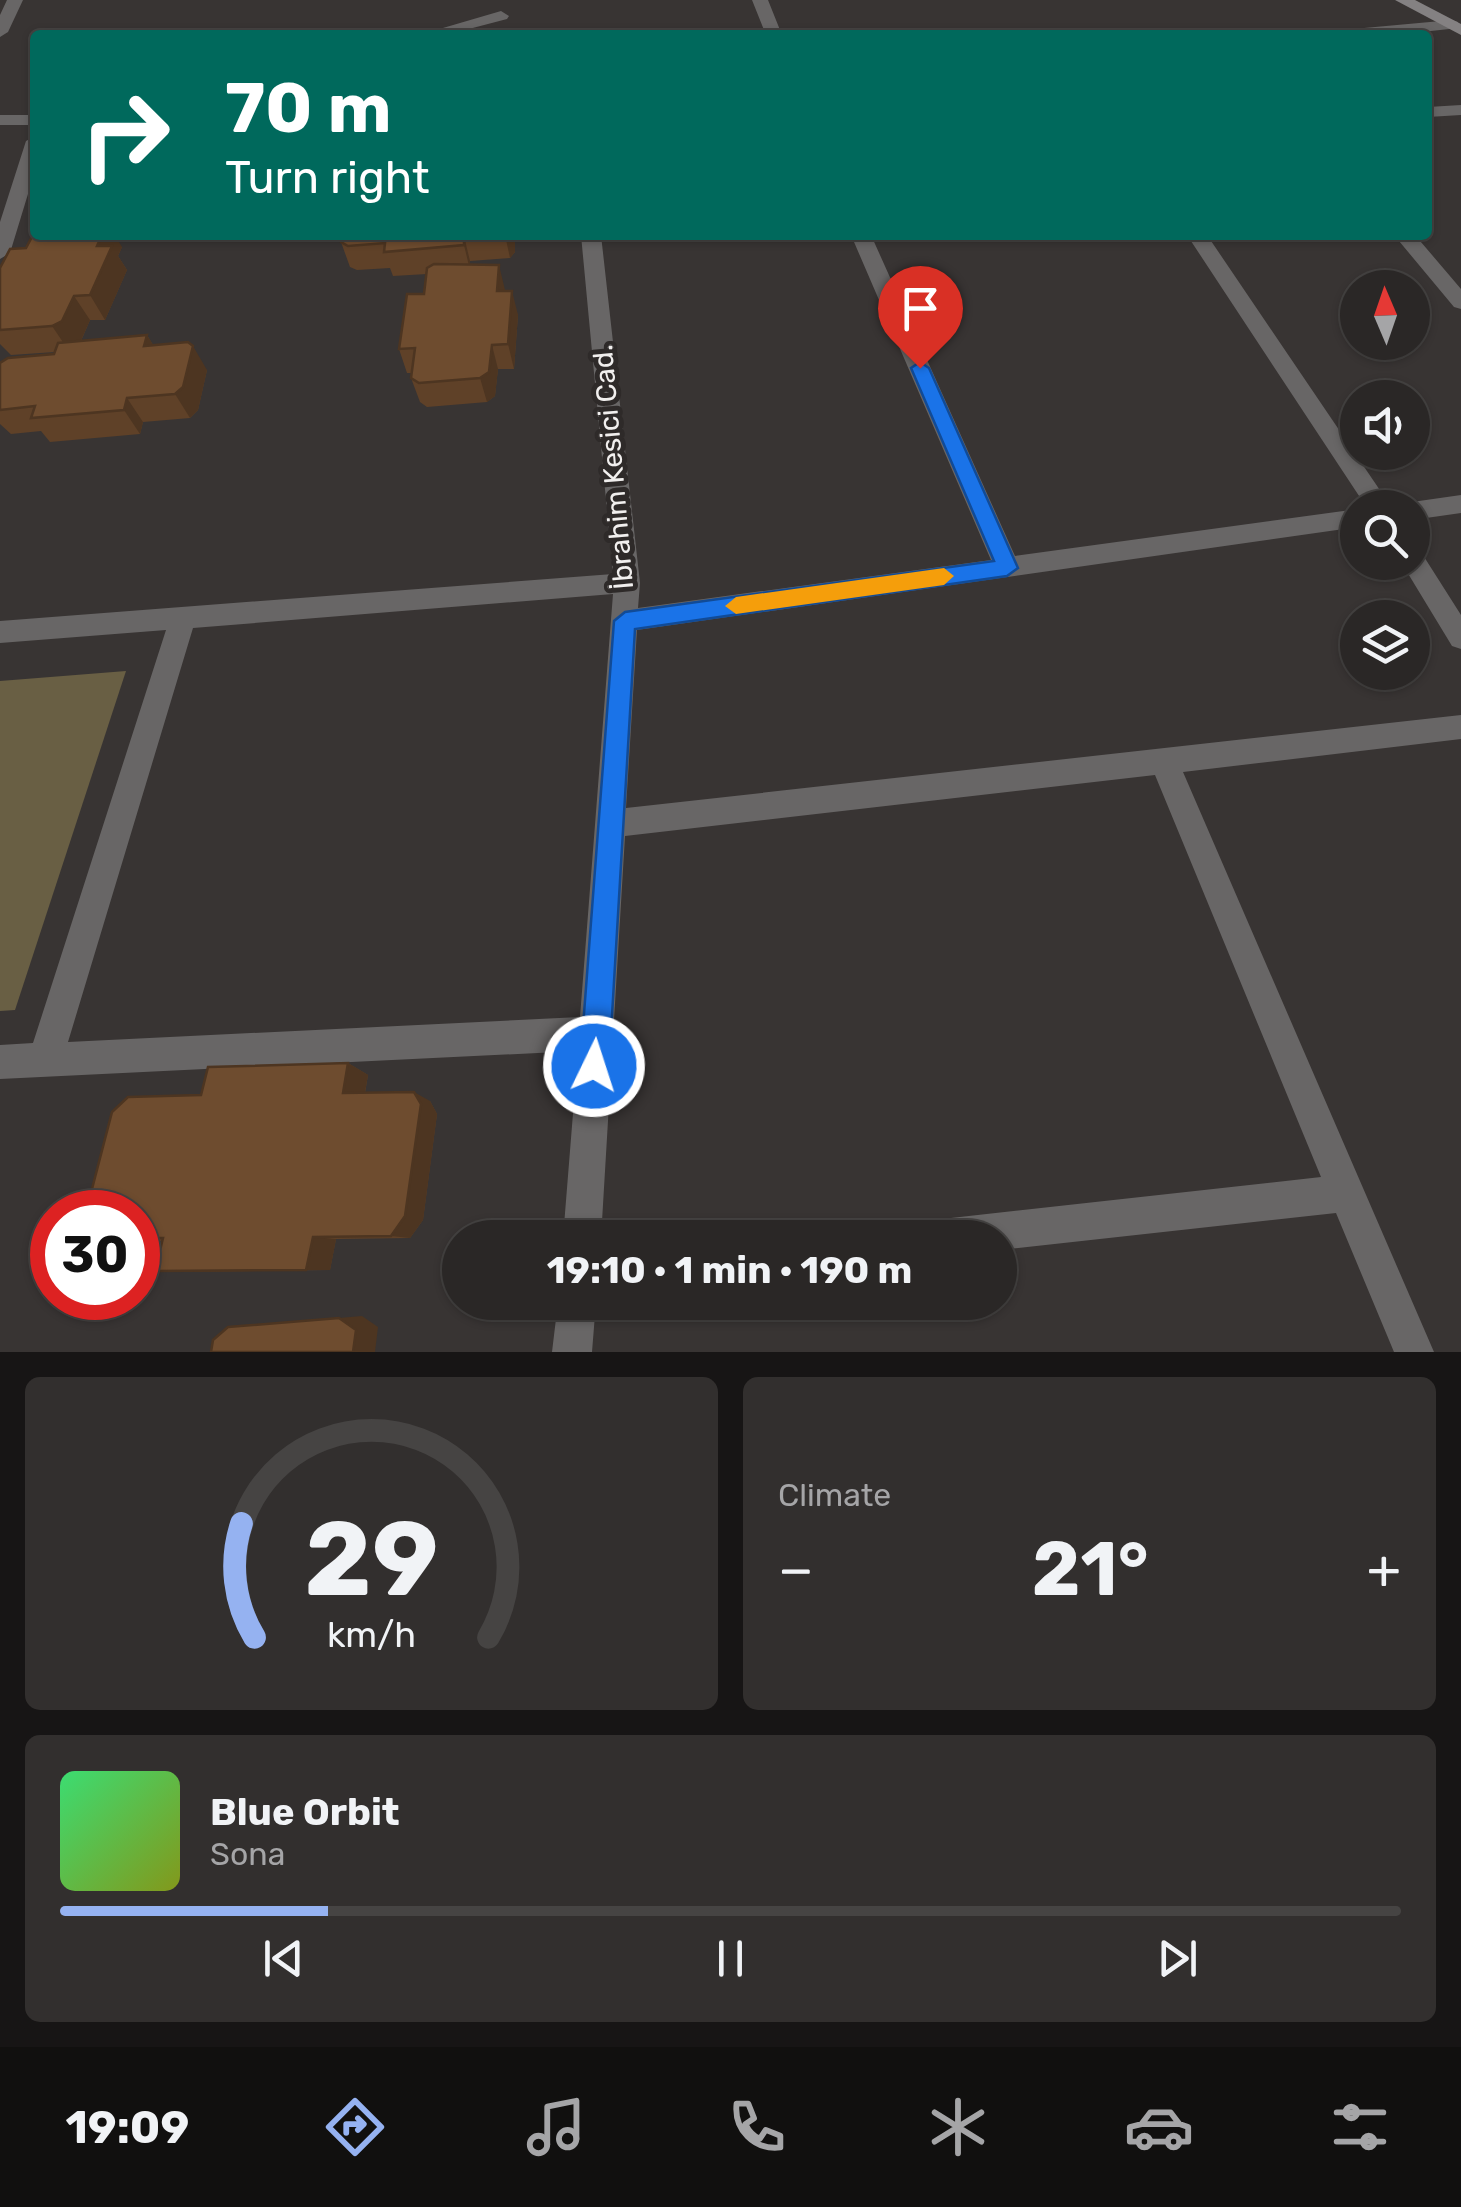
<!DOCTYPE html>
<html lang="en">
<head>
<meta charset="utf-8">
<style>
  :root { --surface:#2a2726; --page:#322f2e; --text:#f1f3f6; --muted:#a5a5a7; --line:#464443; --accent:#95b2f1 }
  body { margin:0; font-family:Rubik,sans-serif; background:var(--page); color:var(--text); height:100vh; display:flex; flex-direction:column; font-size:38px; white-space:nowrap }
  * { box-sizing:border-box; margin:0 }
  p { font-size:32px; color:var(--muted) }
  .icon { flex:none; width:55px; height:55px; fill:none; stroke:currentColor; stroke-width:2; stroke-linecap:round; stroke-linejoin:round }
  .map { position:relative; height:1352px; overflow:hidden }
  .details { display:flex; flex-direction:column; gap:25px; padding:25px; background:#171515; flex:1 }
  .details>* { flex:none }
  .banner { position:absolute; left:30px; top:30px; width:1402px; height:210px; border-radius:10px; box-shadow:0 2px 8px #0004,0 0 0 2px var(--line); background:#00695c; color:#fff; overflow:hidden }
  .needle { width:65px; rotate:358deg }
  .controls { position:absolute; left:1340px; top:270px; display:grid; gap:20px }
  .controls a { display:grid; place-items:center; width:90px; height:90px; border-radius:50%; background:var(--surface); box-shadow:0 2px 8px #0004,0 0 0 2px var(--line); font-size:50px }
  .speed { position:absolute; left:30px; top:1190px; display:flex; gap:20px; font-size:50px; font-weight:700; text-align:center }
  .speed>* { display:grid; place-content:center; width:130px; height:130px; border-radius:50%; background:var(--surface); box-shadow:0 2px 8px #0004,0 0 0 2px var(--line); line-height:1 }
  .speed .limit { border:15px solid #d22; background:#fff; color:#111 }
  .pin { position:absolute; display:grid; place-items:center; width:85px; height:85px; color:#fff; margin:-102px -42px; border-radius:50% 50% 50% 0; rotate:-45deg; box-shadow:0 0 10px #0007 }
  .pin .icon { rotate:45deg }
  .me { position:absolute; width:110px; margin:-55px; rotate:4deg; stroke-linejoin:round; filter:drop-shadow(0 0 8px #0008) }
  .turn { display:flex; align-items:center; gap:35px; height:210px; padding:0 30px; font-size:45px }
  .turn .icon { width:130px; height:130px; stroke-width:2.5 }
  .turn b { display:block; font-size:70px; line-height:85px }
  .big { font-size:75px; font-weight:700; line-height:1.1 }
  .details .tile { flex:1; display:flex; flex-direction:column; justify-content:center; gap:15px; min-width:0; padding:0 35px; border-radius:15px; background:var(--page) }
  .details .dial { align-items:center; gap:0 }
  .dial svg { height:260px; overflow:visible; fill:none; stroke:var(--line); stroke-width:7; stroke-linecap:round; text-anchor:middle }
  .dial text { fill:var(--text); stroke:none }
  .song { display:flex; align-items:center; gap:30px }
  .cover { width:120px; height:120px; border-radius:15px; background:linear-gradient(135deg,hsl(140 70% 55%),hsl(70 70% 35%)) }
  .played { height:10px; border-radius:5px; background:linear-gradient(90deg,var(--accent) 20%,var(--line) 20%) }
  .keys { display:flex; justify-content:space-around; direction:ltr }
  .heat { display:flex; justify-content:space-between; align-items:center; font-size:55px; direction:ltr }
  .details .tiles { flex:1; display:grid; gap:25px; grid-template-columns:1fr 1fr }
  .tile:last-child { grid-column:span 2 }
  .trip { position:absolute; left:442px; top:1220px; width:575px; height:100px; border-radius:50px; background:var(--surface); box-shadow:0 2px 8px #0004,0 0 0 2px var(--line); font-weight:700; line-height:100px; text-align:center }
  .tab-bar { display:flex; height:160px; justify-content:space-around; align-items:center; background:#11100f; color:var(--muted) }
  .tab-bar .icon { width:70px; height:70px }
  .tab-bar .current { color:var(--accent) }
  .tab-bar b { font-size:45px; color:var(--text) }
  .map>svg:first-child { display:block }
  .green { fill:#695f44 }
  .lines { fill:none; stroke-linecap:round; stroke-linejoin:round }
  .minor { fill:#686666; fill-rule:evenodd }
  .secondary { fill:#848182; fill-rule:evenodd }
  .wall { fill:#5f4128 }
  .shaded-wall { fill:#4d3521 }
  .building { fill:#6e4c2f; stroke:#4d3521; stroke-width:2.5 }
  .route { fill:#1a73e8; stroke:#114b97; stroke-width:2.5 }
  .slow { fill:#f59e0b }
  .labels { text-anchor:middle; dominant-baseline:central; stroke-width:10; stroke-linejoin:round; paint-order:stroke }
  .street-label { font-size:28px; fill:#f1efee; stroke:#2e2a29 }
</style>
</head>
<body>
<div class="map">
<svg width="1461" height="1352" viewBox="0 0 1461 1352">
  <rect width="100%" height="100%" fill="#383433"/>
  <path class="green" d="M126,671L15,1010L0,1011V681Z"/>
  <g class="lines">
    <path class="minor" d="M7,0H23L8,32L0,37V15Z
      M752,0H768L782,35H766Z
      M501,11L509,16L507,19L446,35H419Z
      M1452,20L1458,22V28L1395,35H1334L1342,30Z
      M1461,105V115L1428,117V107Z
      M0,115H35V125H0Z
      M35,136V171L10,253L0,259V222L26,141Z
      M581,235H601L640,583L638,608L991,560L851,235H871L1015,556L1358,509V527L637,630L626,808L1461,715V739L1183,772L1434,1352H1394L1336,1213L1000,1250V1238H923L929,1225L942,1219L1321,1177L1155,775L625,836L601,1238H563L578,1051L0,1079V1045L33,1043L166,630L0,643V621L613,574ZM613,594L580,1017L68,1042L193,628Z
      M1187,235H1207L1392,508H1367Z
      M1394,235H1415L1461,289V309L1454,307Z
      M1461,495V513L1412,520V508H1402L1412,502Z
      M1412,549L1421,552L1461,615V649L1452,646L1401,562H1412Z
      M558,1302H596L592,1352H552Z"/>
    <path class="secondary" d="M1395,0H1415L1461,24V35Z"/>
  </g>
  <path class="wall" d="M341,235H515V252L510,258L470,261V265L505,291L518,315L514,369H498L495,396L487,402L427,407L420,402L411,378L412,373H407L399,349L424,294L427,274L393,276L390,268L357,270L350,267L341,242Z
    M122,247L118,256L127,270L105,320H90L81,341L147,335L153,345L207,370L198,410L190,418L143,422L140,434L50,442L41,431L11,434L0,424V363L54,354L55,352L11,355L0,344V268Z
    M348,1063L368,1075L365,1093L430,1101L437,1114L423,1220L410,1238L336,1239L330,1270L188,1272L163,1241H138V1212L201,1095Z"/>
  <path class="shaded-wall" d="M102,235H115L122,247L118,256L127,270L105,320L90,295L97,246Z
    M505,235H515V252L510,258Z
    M464,236L470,261V270L464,245Z
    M499,265L505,290L503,316L497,291Z
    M512,291L518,315L514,369L508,344Z
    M74,296L90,320L79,345L69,351L52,326Z
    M147,335L162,359L144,346Z
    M492,345L498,369L495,396L487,402L480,378Z
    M193,346L207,370L198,410L190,418L175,394Z
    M127,398L143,422L140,434L124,410Z
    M348,1063L368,1075L363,1103L343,1093Z
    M414,1092L430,1101L437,1114L423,1220L410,1238L391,1236Z
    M313,1237L336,1239L330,1270H306Z
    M362,1316L378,1327L375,1352H353L339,1318Z"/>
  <path class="building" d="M35,231V235H102L97,246H112L90,295L74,296L62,321L52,326L0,330V268L10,249L26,248Z
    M341,235H482L464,236V245L384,252L385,243L348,246L341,242Z
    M434,264L499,265L497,291H512L508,344L492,345L489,372L480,378L419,383L411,378L415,348L399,349L407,294H424L427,268Z
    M147,335L144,346L188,342L193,346L183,387L175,394L127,398L124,410L31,418L35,406L0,410V363L8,358L54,354L58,343Z
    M348,1063L343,1093L414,1092L421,1104L405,1216L391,1236L313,1237L306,1270L155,1271L163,1238H138V1212H86L112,1112L128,1097L201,1095L208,1067Z
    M339,1318L356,1330L353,1352H211L213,1340L228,1327Z"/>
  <path class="route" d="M920,362L929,368L1018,568L1007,576L635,629L609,1066L605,1076L594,1080L584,1076L580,1066L614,621L625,612L994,561L911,368Z"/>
  <path class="slow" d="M944,568L954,576L944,585L736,614L725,606L736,597Z"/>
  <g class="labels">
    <g class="street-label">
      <text transform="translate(613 467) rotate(-95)">İbrahim Kesici Cad.</text>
    </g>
  </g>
</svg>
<div class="controls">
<a><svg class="needle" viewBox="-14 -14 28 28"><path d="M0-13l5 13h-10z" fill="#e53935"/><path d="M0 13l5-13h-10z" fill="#a5a5a7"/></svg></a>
<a><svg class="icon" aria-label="sound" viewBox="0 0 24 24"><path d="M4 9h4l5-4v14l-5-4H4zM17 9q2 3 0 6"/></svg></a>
<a><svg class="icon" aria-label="search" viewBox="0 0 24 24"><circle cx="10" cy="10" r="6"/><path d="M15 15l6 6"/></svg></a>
<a><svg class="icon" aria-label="layers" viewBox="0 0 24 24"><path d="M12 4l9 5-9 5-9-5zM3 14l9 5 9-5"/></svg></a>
</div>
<div class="speed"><div class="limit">30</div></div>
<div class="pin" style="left:920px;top:368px;background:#d93025"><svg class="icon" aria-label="arrive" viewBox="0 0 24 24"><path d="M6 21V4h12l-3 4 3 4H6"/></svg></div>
<svg class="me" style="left:594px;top:1066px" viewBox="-20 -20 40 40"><circle r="17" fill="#1a73e8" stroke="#fff" stroke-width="3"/><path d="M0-11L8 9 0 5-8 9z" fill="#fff"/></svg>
<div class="trip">19:10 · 1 min · 190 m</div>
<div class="banner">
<div class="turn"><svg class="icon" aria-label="right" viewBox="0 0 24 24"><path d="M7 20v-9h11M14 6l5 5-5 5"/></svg><div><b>70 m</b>Turn right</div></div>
</div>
</div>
<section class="details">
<div class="tiles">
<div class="tile dial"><svg viewBox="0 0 100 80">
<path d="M14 69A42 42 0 1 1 86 69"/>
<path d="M14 69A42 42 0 0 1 10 34" stroke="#95b2f1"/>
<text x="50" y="56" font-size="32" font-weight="700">29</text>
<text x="50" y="72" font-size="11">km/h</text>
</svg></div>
<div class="tile"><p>Climate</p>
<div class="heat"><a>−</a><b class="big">21°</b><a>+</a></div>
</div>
<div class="tile">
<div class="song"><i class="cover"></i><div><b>Blue Orbit</b><p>Sona</p></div></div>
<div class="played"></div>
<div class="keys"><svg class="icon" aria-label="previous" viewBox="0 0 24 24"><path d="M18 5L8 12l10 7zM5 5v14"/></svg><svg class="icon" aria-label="pause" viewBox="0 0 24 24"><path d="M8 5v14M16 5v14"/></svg><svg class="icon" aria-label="next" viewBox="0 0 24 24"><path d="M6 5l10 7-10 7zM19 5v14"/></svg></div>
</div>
</div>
</section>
<nav class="tab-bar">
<b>19:09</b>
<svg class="icon current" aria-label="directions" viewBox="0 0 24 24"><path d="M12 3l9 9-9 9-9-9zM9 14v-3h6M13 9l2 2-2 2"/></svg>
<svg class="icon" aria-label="music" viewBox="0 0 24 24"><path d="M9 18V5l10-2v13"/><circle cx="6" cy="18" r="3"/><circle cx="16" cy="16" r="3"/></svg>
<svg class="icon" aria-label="phone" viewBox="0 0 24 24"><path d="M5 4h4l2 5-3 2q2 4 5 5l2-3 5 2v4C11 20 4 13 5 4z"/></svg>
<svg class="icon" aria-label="climate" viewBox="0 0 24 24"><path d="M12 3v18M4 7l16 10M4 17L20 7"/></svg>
<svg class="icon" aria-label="car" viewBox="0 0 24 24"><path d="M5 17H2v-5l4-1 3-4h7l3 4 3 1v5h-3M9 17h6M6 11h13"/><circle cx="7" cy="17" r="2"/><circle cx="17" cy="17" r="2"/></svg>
<svg class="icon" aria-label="filters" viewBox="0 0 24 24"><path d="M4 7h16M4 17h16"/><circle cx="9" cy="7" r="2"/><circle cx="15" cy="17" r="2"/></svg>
</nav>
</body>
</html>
